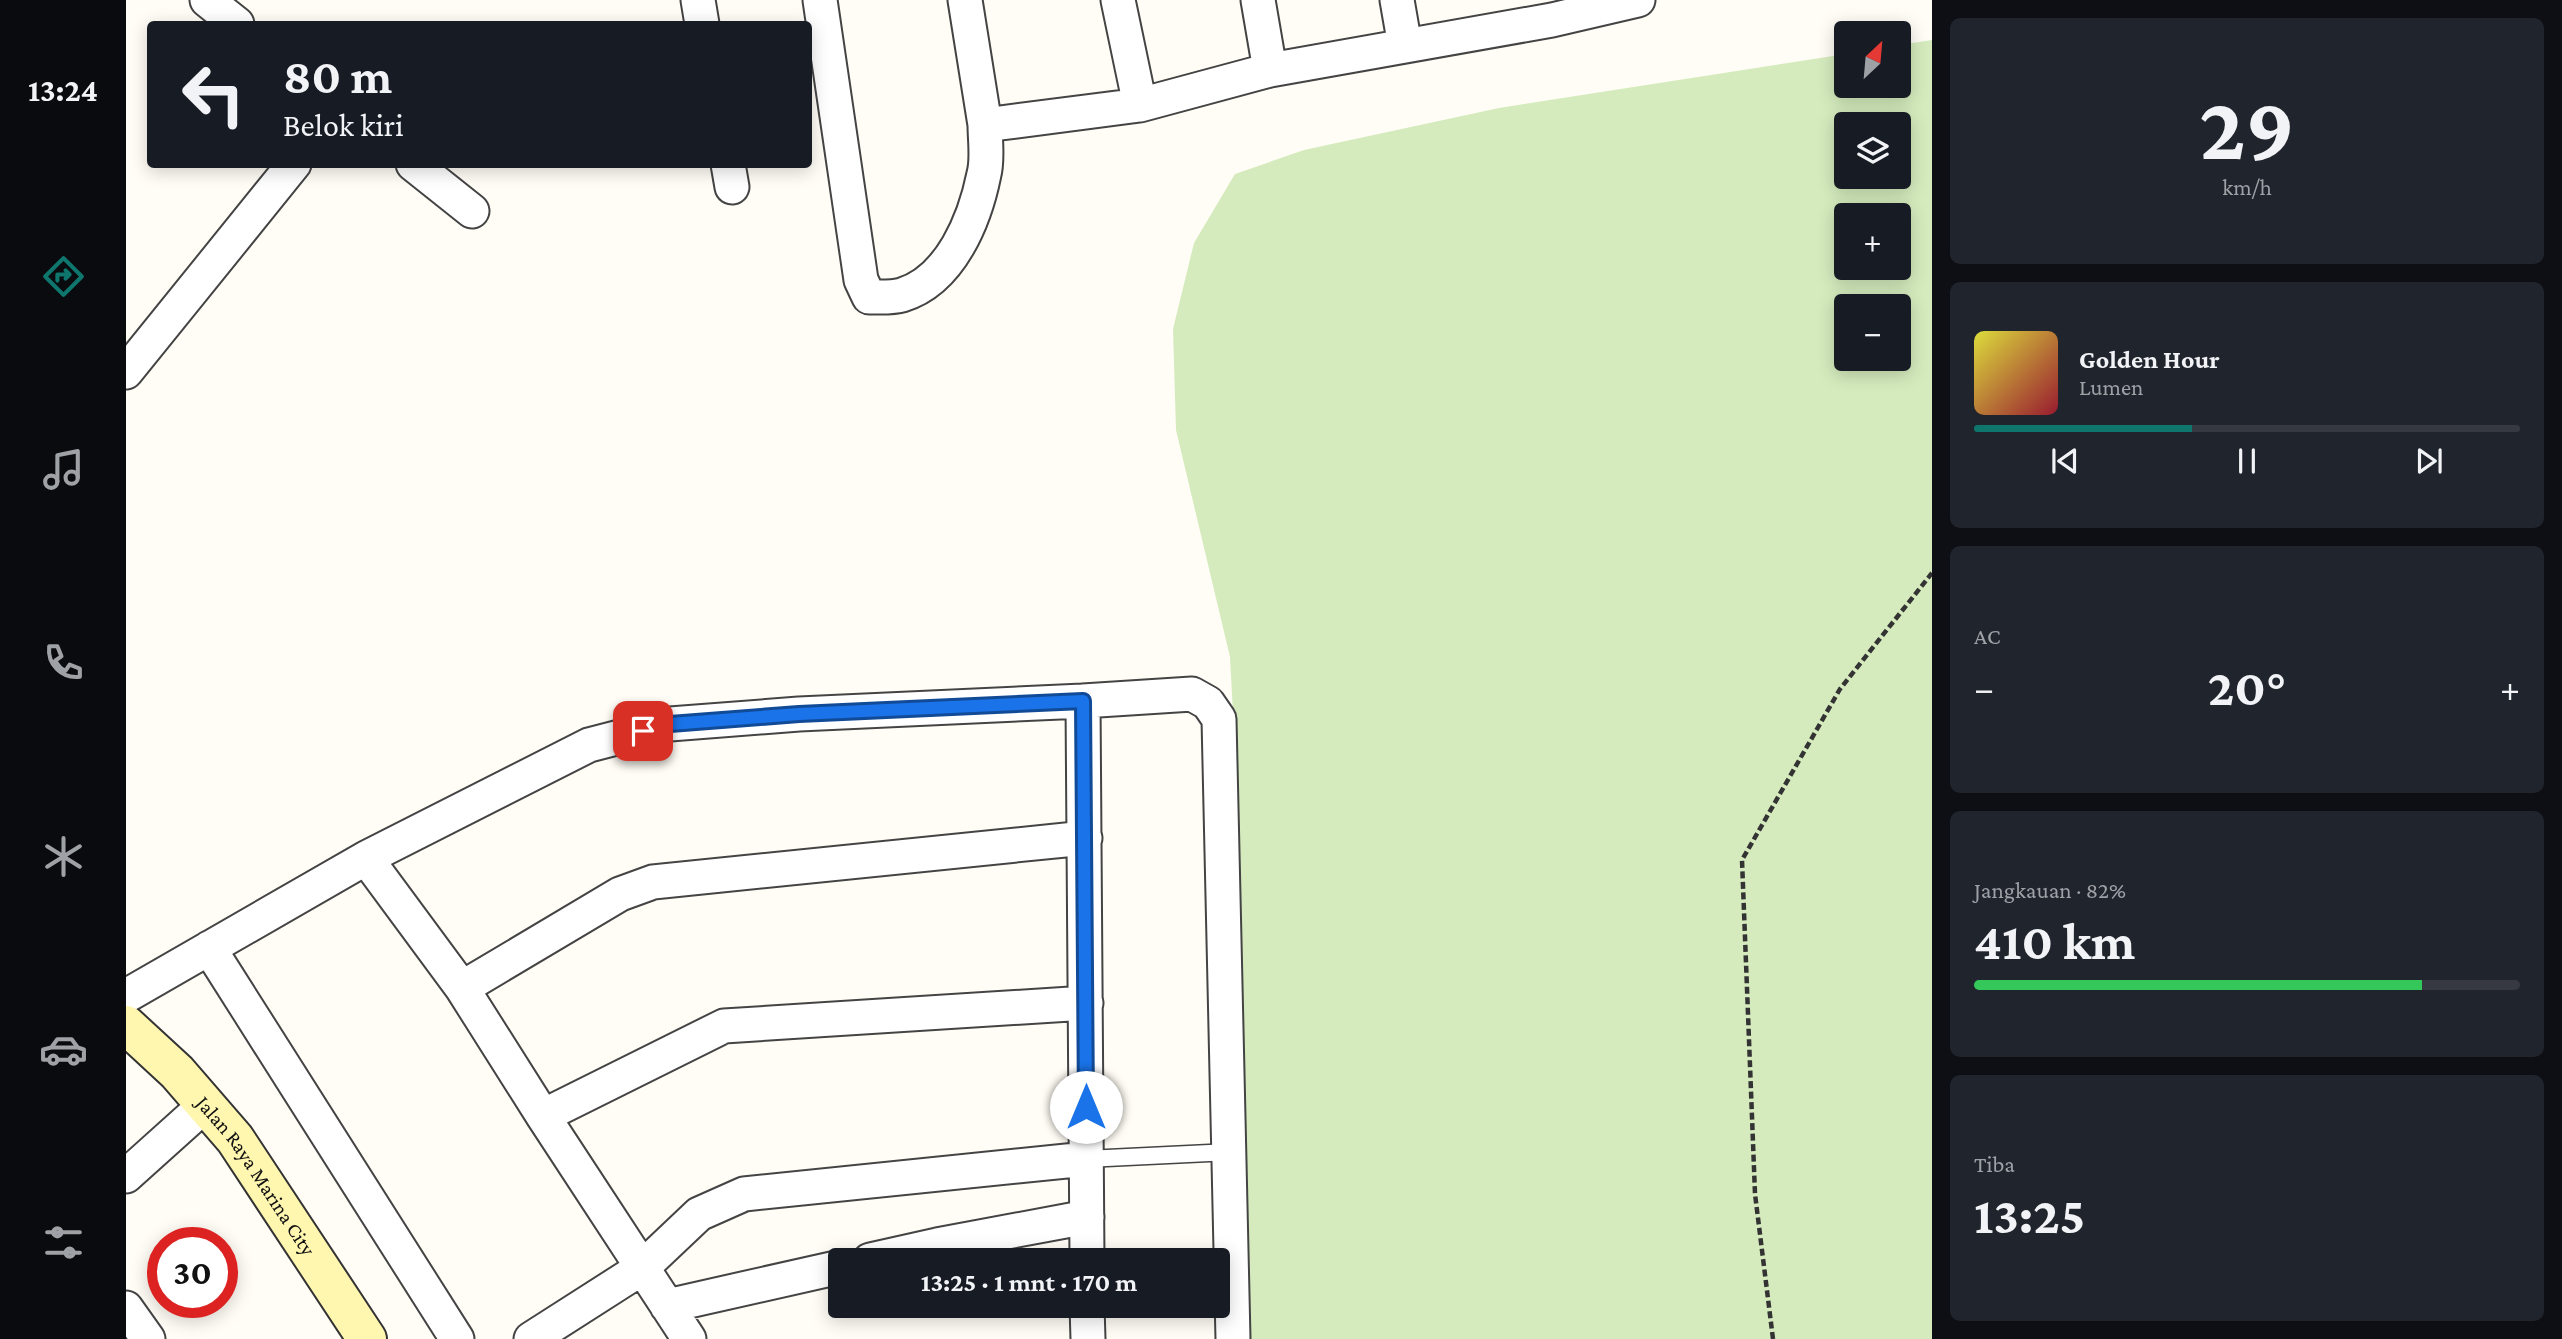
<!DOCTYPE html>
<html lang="id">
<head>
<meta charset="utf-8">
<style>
  :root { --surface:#171b24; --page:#20242c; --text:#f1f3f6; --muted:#9ea1a6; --line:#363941; --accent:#0f766e }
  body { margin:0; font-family:"Crimson Pro",serif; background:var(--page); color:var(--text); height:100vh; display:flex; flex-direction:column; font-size:26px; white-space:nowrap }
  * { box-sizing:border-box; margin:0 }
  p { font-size:23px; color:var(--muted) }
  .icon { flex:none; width:38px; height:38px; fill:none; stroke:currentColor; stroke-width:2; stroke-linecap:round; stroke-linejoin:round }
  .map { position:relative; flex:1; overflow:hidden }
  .sheet { display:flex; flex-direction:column; gap:18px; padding:18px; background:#0d0f14; width:630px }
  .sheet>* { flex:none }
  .top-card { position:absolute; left:21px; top:21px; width:665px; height:147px; border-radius:7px; box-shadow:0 4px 18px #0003; background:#171b24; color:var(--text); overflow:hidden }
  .needle { width:46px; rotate:26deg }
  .tools { position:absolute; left:1708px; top:21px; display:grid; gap:14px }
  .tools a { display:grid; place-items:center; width:77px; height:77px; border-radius:7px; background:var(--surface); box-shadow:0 4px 18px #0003; font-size:35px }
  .speed { position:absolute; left:21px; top:1227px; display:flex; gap:14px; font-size:35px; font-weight:700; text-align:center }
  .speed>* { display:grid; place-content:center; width:91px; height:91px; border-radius:50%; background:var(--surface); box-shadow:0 4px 18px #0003; line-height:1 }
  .speed .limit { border:10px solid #d22; background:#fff; color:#111 }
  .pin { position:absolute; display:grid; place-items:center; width:60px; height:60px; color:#fff; margin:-30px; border-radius:14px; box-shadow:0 4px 10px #0006 }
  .me { position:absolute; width:77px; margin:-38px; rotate:0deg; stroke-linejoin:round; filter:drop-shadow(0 0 5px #0008) }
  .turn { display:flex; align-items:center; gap:24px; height:147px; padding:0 21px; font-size:32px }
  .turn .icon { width:91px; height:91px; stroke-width:2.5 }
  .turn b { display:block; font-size:49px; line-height:60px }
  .big { font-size:52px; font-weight:700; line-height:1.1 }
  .sheet .tile { flex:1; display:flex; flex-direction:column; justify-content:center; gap:10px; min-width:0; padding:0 24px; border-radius:10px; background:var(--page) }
  .sheet .dial { align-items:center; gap:0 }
  .dial b { font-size:91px; line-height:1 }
  .song { display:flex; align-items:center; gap:21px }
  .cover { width:84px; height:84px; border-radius:10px; background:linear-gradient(135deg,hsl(60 70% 55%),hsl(350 70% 35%)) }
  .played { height:7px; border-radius:4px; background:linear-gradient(90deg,var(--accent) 40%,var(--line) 40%) }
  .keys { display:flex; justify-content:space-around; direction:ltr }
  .heat { display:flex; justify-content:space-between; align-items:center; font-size:38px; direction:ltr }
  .charge { height:10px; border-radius:5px; background:linear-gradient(90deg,#34c759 82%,var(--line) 0) }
  .trip { position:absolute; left:702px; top:1248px; width:402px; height:70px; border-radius:7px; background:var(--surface); box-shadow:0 4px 18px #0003; font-weight:700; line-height:70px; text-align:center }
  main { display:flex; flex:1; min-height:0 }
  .tabs { display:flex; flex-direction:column; width:126px; justify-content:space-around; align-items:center; background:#090b0e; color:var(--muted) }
  .tabs .icon { width:49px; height:49px }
  .tabs .on { color:var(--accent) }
  .tabs b { font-size:32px; color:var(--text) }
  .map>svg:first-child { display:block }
  .green { fill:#d5ebbd; fill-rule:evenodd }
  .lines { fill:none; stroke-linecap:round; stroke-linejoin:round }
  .service-casing { stroke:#444; stroke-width:19 }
  .minor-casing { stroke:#444; stroke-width:37 }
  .secondary-casing { stroke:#333; stroke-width:42 }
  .path { stroke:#333; stroke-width:4.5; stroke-dasharray:7 3.5; stroke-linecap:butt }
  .service { stroke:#fff; stroke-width:16 }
  .minor { stroke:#fff; stroke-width:33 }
  .secondary { stroke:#fff6b0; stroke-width:38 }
  .route-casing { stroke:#114b97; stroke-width:18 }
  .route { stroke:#1a73e8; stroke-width:12 }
  .labels { text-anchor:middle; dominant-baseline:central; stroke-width:7; stroke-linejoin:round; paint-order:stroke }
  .street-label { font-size:21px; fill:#111; stroke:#fff }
</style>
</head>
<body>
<main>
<nav class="tabs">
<b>13:24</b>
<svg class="icon on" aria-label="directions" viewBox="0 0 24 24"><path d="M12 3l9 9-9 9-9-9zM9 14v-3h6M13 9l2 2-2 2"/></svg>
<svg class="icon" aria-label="music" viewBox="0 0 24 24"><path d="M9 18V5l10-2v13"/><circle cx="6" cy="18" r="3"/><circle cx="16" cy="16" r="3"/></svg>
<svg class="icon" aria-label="phone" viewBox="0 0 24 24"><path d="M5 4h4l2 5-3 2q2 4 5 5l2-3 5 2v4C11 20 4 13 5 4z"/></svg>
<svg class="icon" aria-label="climate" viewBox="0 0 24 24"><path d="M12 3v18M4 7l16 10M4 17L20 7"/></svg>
<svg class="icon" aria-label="car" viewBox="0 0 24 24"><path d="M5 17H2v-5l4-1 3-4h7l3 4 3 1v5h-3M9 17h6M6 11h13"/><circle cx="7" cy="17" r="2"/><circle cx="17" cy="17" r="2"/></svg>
<svg class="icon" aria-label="filters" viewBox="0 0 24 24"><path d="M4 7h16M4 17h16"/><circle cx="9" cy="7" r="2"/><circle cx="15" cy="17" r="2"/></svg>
</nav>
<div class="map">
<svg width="1806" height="1339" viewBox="0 0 1806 1339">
  <rect width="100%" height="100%" fill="#fffdf5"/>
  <path class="green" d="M1806,40V1339H1123L1109,751L1104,657L1050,430L1047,329L1068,243L1109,174L1178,150L1373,108L1720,54V86H1773V45ZM1720,124H1773V177H1720ZM1720,215H1773V268H1720ZM1720,306H1773V359H1720Z"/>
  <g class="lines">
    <defs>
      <path id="service" d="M960,1159L1104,1152"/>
      <path id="minor" d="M81,0L111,24
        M572,0L576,24
        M694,0L735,280L743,297C753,297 766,298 776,295C825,280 849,219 858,174C862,159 859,140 859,125L1014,105L1144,70L1426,20L1512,0
        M839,0L859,125
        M992,0L1014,105
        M1132,0L1144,70
        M1271,0L1279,46
        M287,164L346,211
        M602,164L606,187
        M0,372L168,164
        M957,701L1066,694L1082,703L1093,719L1107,1339
        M240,858L336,988L417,1116L563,1339
        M83,948L331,1339
        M336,988L494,894L527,882L959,838
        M0,996L240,858L463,745L544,724L673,714L957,701L961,1260
        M417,1116L598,1026L960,1003
        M0,1176L79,1105
        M744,1260L811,1245L961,1217
        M541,1306L714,1267
        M961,1306L962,1339
        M0,1308L22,1339
        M405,1339L516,1268L573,1214L618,1194L960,1159"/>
      <g id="secondary">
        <path id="s1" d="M0,1025L51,1072L109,1139L241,1339"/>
      </g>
    </defs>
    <use href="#service" class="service-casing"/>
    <use href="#minor" class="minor-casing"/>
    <use href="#secondary" class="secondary-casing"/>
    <path class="path" d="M1647,1339L1629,1194L1616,860L1714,689L1806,573"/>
    <use href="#service" class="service"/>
    <use href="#minor" class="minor"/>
    <use href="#secondary" class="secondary"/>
  </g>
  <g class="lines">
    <defs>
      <path id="route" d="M517,731L544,724L673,714L957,701L960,1107"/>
    </defs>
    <use href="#route" class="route-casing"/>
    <use href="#route" class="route"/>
  </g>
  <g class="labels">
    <g class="street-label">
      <text stroke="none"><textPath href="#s1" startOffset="200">Jalan Raya Marina City</textPath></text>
    </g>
  </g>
</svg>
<div class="tools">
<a><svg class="needle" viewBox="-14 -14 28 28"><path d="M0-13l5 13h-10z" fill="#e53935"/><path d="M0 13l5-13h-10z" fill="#9ea1a6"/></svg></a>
<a><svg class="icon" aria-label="layers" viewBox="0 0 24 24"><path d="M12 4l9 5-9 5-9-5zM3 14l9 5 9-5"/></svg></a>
<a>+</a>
<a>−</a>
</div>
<div class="speed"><div class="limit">30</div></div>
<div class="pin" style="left:517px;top:731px;background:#d93025"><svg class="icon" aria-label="arrive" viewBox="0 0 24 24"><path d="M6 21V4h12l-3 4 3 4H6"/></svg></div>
<svg class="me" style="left:960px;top:1107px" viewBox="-20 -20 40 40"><circle r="19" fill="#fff"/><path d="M0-13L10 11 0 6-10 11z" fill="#1a73e8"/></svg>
<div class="trip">13:25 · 1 mnt · 170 m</div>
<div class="top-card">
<div class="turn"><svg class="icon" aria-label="left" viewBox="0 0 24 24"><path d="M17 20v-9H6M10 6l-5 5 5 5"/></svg><div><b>80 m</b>Belok kiri</div></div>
</div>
</div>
<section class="sheet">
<div class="tile dial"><b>29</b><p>km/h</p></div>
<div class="tile">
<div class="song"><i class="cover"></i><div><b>Golden Hour</b><p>Lumen</p></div></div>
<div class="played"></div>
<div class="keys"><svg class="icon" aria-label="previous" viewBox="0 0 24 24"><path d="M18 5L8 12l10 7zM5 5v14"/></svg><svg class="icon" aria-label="pause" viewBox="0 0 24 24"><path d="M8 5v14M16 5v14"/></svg><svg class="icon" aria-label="next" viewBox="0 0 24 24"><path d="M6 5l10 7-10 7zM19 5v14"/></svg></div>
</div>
<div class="tile"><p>AC</p>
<div class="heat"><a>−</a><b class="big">20°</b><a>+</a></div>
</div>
<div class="tile"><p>Jangkauan · 82%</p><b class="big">410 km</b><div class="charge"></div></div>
<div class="tile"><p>Tiba</p><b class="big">13:25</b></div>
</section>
</main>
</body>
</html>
